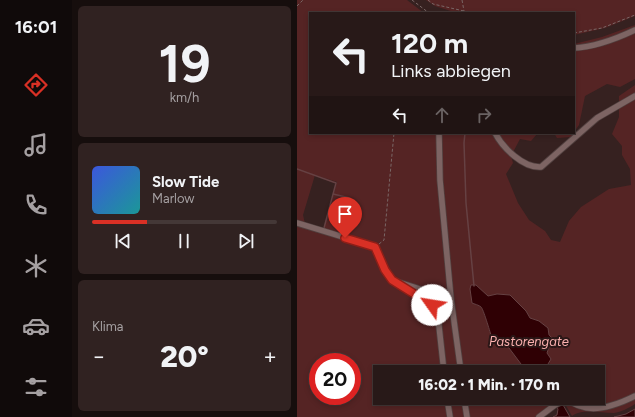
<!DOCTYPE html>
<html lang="de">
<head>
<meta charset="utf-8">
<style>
  :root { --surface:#281918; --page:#302221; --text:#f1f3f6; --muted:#a5a0a2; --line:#443837; --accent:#d93025 }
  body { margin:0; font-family:Figtree,sans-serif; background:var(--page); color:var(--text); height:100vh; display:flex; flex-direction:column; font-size:15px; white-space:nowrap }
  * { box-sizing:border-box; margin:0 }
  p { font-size:13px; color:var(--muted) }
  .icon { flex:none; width:22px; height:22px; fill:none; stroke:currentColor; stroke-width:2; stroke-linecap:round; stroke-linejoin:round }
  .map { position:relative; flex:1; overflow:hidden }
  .drawer { display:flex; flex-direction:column; gap:6px; padding:6px; background:#160e0d; width:225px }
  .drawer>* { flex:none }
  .hud { position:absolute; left:12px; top:12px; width:266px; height:122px; border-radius:0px; box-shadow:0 2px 6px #0003,0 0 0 1px var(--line); background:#281918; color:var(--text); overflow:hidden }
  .speed { position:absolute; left:12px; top:353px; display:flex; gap:8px; font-size:20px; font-weight:700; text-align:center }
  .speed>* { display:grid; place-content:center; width:52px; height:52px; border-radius:50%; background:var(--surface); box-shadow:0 2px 6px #0003,0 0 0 1px var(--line); line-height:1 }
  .speed .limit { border:6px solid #d22; background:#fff; color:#111 }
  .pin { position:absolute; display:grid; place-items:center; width:34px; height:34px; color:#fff; margin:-41px -17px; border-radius:50% 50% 50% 0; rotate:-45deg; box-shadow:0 0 4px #0007 }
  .pin .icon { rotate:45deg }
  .me { position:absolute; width:44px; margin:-22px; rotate:302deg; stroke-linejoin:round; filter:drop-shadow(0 0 3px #0008) }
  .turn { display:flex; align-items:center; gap:14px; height:84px; padding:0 16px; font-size:18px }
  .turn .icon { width:52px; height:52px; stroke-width:2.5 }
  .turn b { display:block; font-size:28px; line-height:34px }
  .lanes { display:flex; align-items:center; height:38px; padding:0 16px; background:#0003; justify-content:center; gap:20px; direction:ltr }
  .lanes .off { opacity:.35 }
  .big { font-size:30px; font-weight:800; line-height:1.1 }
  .drawer .card { flex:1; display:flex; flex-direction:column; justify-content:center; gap:6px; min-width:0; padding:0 14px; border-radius:6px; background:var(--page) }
  .drawer .dial { align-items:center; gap:0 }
  .dial b { font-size:52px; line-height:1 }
  .song { display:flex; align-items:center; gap:12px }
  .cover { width:48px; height:48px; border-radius:6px; background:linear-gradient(135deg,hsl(230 70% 55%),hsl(180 70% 35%)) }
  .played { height:4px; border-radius:2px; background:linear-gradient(90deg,var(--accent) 30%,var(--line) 30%) }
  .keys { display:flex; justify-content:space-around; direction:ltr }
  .heat { display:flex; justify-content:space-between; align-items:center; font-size:22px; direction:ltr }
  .trip { position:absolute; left:76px; top:365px; width:232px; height:40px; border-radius:0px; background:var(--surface); box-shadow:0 2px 6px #0003,0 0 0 1px var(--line); font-weight:800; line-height:40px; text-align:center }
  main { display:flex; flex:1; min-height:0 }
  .menu { display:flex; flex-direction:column; width:72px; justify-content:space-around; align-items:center; background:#100a0a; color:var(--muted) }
  .menu .icon { width:28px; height:28px }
  .menu .current { color:var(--accent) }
  .menu b { font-size:18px; color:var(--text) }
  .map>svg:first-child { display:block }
  .green { fill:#552424; fill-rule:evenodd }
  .water { fill:#2f0004; stroke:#664143 }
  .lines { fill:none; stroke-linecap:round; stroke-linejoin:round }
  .stream { stroke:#664143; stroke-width:1.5 }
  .minor-casing { stroke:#51403f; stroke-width:7 }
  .path { stroke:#7a6766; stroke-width:1; stroke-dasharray:3 2; stroke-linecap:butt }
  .minor { stroke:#7d6463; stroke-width:5.5 }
  .route-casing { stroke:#8d1f18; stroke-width:10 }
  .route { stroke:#d93025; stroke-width:7 }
  .labels { text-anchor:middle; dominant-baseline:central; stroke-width:4; stroke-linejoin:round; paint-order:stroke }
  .water-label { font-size:13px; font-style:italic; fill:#fcb1af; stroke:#2b1717 }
</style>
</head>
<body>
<main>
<nav class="menu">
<b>16:01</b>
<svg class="icon current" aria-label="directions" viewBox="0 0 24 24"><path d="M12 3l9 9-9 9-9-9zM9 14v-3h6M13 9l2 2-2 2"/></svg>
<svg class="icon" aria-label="music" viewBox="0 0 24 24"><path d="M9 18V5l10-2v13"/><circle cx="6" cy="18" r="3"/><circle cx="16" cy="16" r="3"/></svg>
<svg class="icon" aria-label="phone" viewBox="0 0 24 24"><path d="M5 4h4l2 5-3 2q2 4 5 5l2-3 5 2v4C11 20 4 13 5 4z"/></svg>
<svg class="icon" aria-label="climate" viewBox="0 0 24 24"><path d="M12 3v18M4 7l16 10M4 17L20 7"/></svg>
<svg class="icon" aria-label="car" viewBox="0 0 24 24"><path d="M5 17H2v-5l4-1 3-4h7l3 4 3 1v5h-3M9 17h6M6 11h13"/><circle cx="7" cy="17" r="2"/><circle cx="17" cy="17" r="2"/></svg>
<svg class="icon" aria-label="filters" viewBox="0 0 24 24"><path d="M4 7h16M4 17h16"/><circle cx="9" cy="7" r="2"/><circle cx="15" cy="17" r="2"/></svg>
</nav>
<section class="drawer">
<div class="card dial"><b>19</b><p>km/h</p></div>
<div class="card">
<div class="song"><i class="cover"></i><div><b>Slow Tide</b><p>Marlow</p></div></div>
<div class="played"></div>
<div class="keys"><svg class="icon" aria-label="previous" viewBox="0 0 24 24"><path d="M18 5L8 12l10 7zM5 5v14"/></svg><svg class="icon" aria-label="pause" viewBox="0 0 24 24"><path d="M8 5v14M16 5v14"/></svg><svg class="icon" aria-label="next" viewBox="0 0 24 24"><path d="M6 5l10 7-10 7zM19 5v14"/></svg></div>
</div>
<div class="card"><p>Klima</p>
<div class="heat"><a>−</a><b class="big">20°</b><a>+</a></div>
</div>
</section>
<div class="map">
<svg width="338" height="417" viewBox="0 0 338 417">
  <rect width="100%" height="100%" fill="#362120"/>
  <path class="green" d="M0,0H110L127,13H13V133H244L240,134L234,141L223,139L214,156L216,163L209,174L221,203L232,220L248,231L254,240L263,242L272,221L284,207L312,189L334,185L333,169L325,155V146L315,134L322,117V96L338,85V404C332,408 324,412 317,413C303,413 286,408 275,416L268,404H265L262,398H301V372H252L254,370L250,353L253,345L252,335L242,321L233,318L229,311L213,295L200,294L175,303C177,304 182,305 184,307C186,308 193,332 194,335L212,348L230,372H83V398H253L257,403L238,417H0ZM18,175L40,182L27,229L8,224L6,215ZM21,362H55V396H21Z
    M129,0H338V16L308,28L277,35V13H160L138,6Z
    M338,25V79L323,87L310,84L288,96L282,125L277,132V44L305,37Z
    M257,133H277L274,137L260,138Z"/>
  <path class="water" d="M174,285H179L191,296L200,294L213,295L229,311L233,318L242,321L251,328L252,335L255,338L250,353L254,359L251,364L254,370L252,372H230L212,348L194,335C193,332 186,308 184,307C182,305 177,304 175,303L173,289Z
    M253,398H262L273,417H256L260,415L261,409Z
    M338,409V417H317L329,414Z"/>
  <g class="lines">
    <path class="stream" d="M168,133L167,143L169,203L177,286
      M0,169L39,183L27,228
      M36,194L53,198
      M217,400L219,398"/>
    <defs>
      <path id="minor" d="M277,48C298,47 319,39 338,30
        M142,133L143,180L154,299L164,372
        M198,133C206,148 226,168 244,167L300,118L338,96
        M0,223L79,247L88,270L95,280L154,299
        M102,284L135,305L141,317L147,372
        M150,398L153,417
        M167,398L170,417
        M242,417L258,405L268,400C274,401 278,405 283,406C300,413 322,404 338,396"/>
    </defs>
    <use href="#minor" class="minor-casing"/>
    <path class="path" d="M115,0L132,13
      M131,0L136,4L167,11L170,13
      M165,0L167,11L166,13
      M0,6L6,0
      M277,33L305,28L338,15
      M82,244L87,240L97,133"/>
    <use href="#minor" class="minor"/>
  </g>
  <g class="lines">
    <defs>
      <path id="route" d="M48,238L78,247L88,270L95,280L135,305"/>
    </defs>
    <use href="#route" class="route-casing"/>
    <use href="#route" class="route"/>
  </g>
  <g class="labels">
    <g class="water-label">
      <text x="232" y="341">Pastorengate</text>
    </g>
  </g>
</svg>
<div class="speed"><div class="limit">20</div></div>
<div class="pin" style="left:48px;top:238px;background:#d93025"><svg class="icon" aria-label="arrive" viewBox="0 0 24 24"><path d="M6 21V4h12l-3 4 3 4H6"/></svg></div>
<svg class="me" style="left:135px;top:305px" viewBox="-20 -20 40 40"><circle r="19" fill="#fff"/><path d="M0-13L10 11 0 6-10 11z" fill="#d93025"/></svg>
<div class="trip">16:02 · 1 Min. · 170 m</div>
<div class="hud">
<div class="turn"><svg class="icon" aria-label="left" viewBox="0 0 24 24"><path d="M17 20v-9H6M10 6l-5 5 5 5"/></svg><div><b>120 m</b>Links abbiegen</div></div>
<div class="lanes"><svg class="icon" aria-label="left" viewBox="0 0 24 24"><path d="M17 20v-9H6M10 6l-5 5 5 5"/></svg><svg class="icon off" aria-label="ahead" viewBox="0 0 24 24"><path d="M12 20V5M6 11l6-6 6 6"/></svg><svg class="icon off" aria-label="right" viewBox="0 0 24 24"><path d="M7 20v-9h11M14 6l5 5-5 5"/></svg></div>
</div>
</div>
</main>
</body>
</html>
